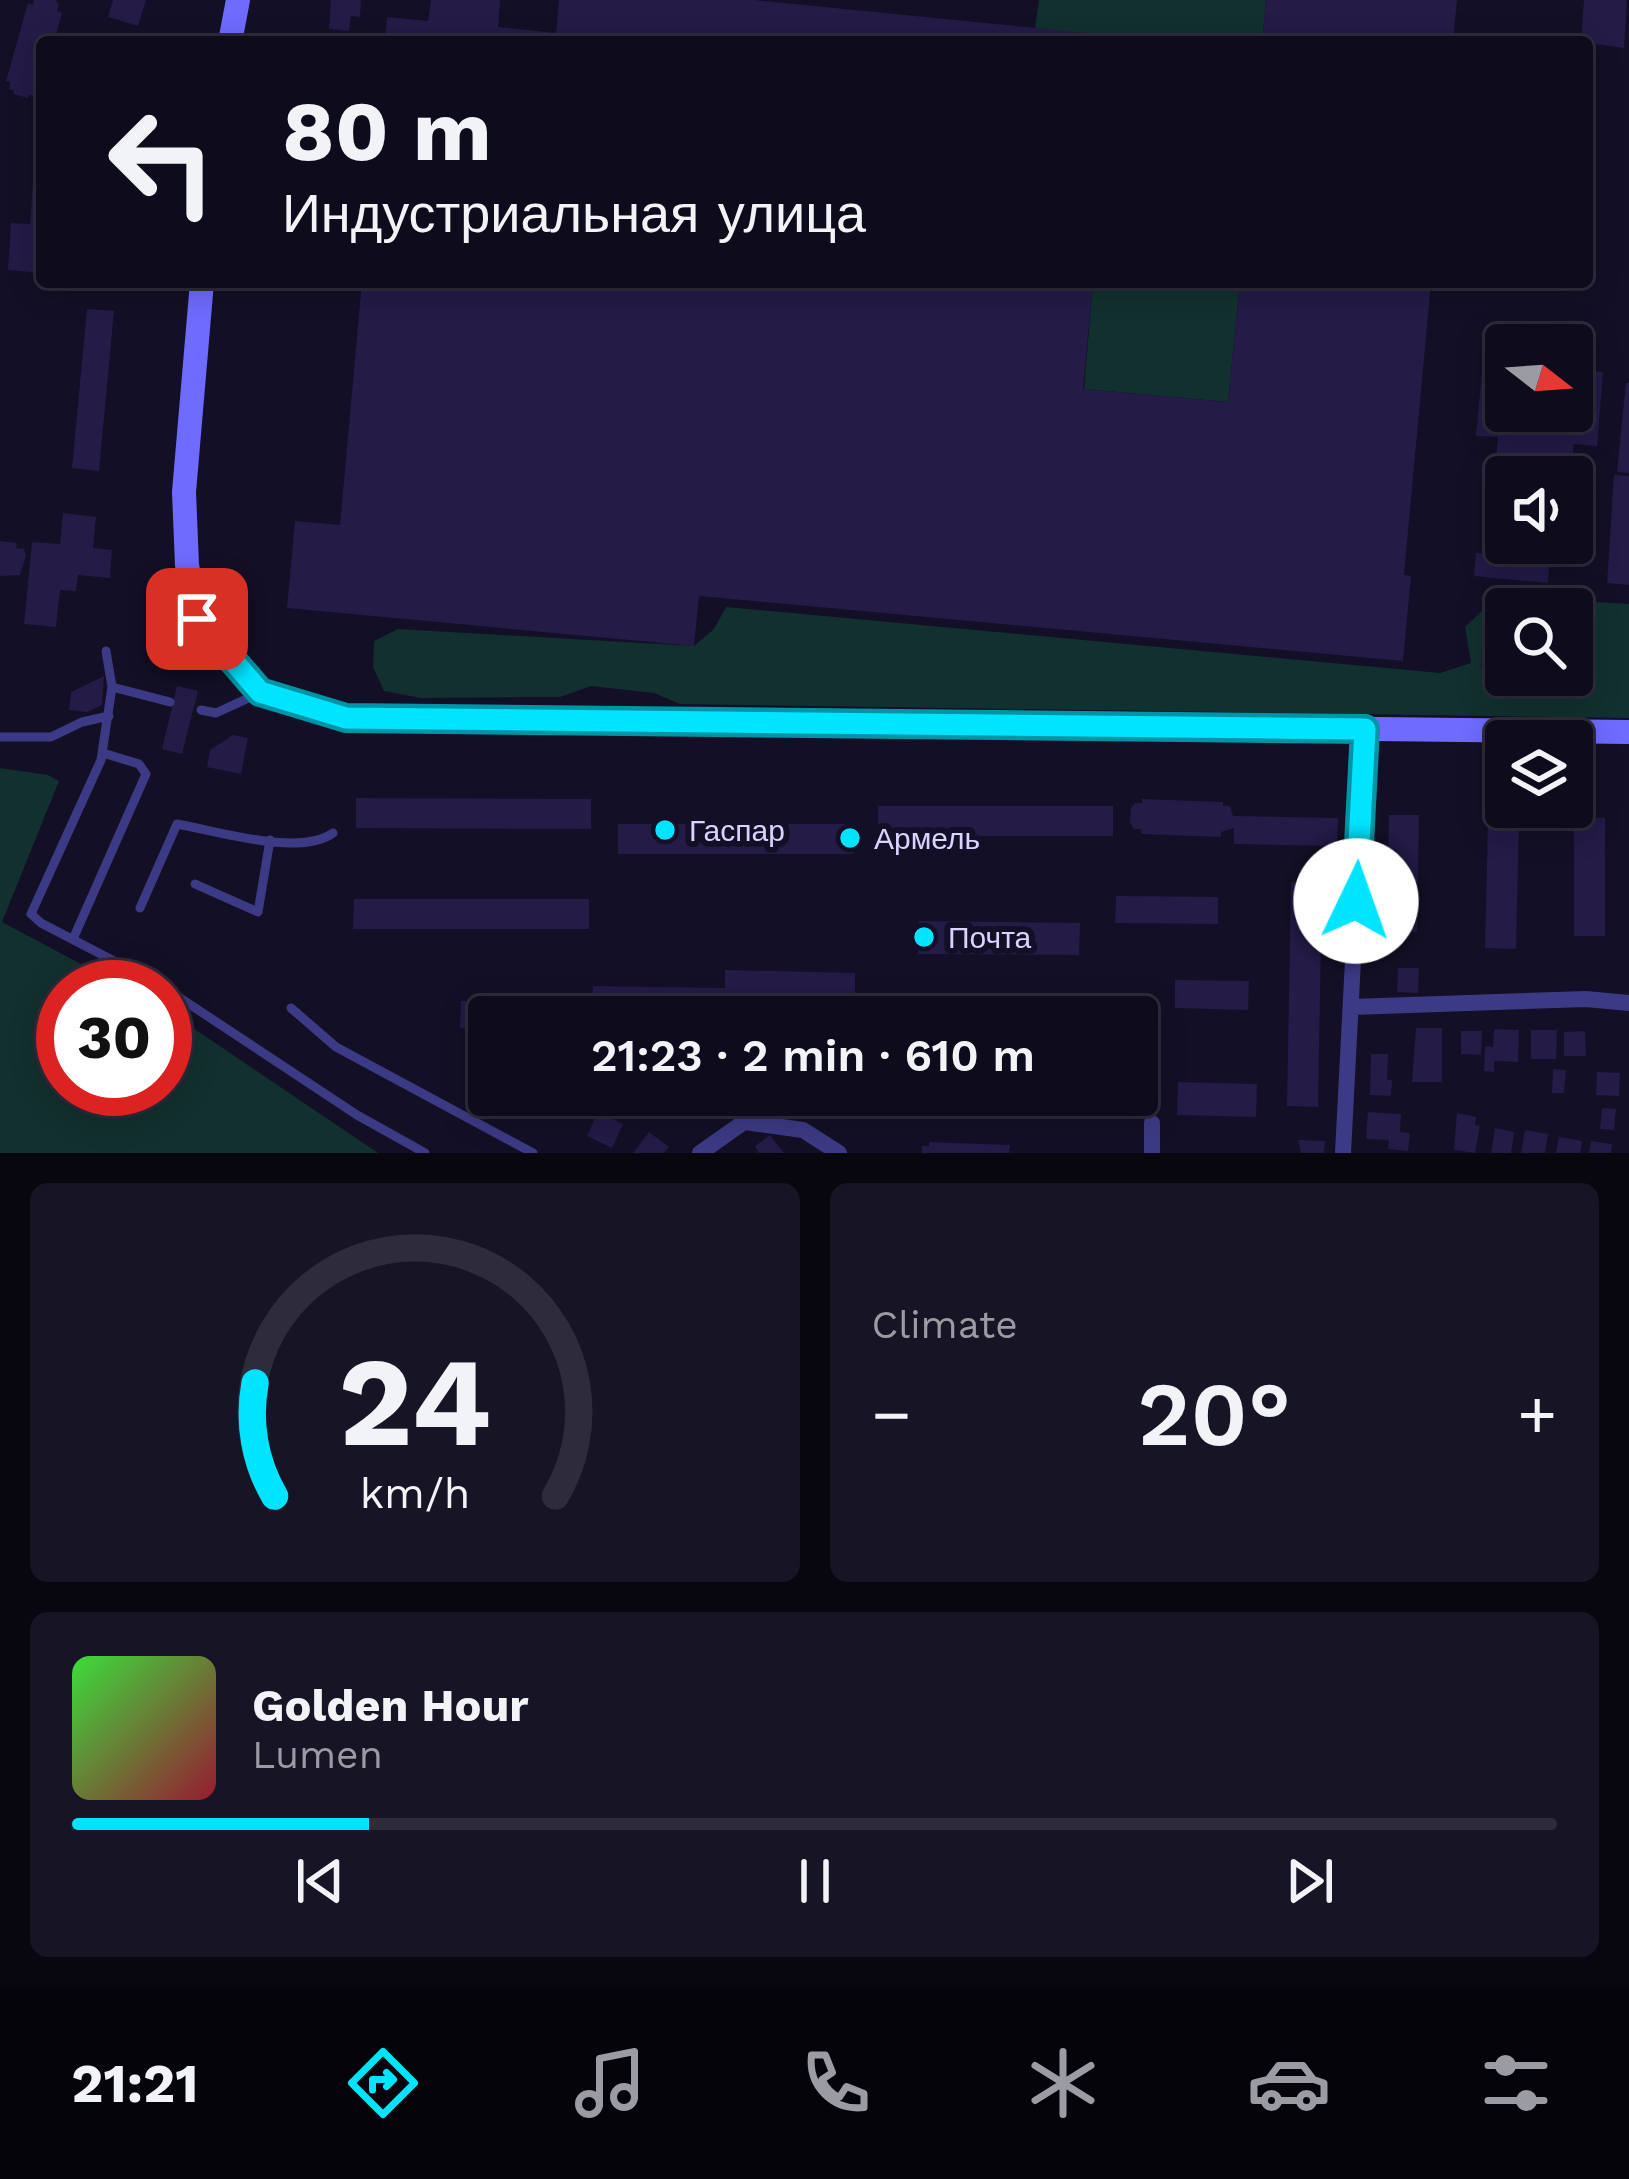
<!DOCTYPE html>
<html lang="en">
<head>
<meta charset="utf-8">
<style>
  :root { --surface:#0e0b1c; --page:#171425; --text:#f1f3f6; --muted:#9b9ba3; --line:#2e2b3b; --accent:#00e5ff }
  body { margin:0; font-family:"Work Sans",sans-serif; background:var(--page); color:var(--text); height:100vh; display:flex; flex-direction:column; font-size:45px; white-space:nowrap }
  * { box-sizing:border-box; margin:0 }
  p { font-size:39px; color:var(--muted) }
  .icon { flex:none; width:66px; height:66px; fill:none; stroke:currentColor; stroke-width:2; stroke-linecap:round; stroke-linejoin:round }
  .map { position:relative; height:1153px; overflow:hidden }
  .panel { display:flex; flex-direction:column; gap:30px; padding:30px; background:#08060f; flex:1 }
  .panel>* { flex:none }
  .top-card { position:absolute; left:36px; top:36px; width:1557px; height:252px; border-radius:12px; box-shadow:0 6px 30px #0003,0 0 0 3px var(--line); background:#0e0b1c; color:var(--text); overflow:hidden }
  .needle { width:78px; rotate:107deg }
  .buttons { position:absolute; left:1485px; top:324px; display:grid; gap:24px }
  .buttons a { display:grid; place-items:center; width:108px; height:108px; border-radius:12px; background:var(--surface); box-shadow:0 6px 30px #0003,0 0 0 3px var(--line); font-size:60px }
  .speed { position:absolute; left:36px; top:960px; display:flex; gap:24px; font-size:60px; font-weight:700; text-align:center }
  .speed>* { display:grid; place-content:center; width:156px; height:156px; border-radius:50%; background:var(--surface); box-shadow:0 6px 30px #0003,0 0 0 3px var(--line); line-height:1 }
  .speed .limit { border:18px solid #d22; background:#fff; color:#111 }
  .pin { position:absolute; display:grid; place-items:center; width:102px; height:102px; color:#fff; margin:-51px; border-radius:24px; box-shadow:0 6px 18px #0006 }
  .me { position:absolute; width:132px; margin:-66px; rotate:3deg; stroke-linejoin:round; filter:drop-shadow(0 0 9px #0008) }
  .turn { display:flex; align-items:center; gap:42px; height:252px; padding:0 48px; font-size:54px }
  .turn .icon { width:156px; height:156px; stroke-width:2.5 }
  .turn b { display:block; font-size:84px; line-height:102px }
  .big { font-size:90px; font-weight:600; line-height:1.1 }
  .panel .card { flex:1; display:flex; flex-direction:column; justify-content:center; gap:18px; min-width:0; padding:0 42px; border-radius:18px; background:var(--page) }
  .panel .dial { align-items:center; gap:0 }
  .dial svg { height:312px; overflow:visible; fill:none; stroke:var(--line); stroke-width:7; stroke-linecap:round; text-anchor:middle }
  .dial text { fill:var(--text); stroke:none }
  .song { display:flex; align-items:center; gap:36px }
  .cover { width:144px; height:144px; border-radius:18px; background:linear-gradient(135deg,hsl(120 70% 55%),hsl(350 70% 35%)) }
  .played { height:12px; border-radius:6px; background:linear-gradient(90deg,var(--accent) 20%,var(--line) 20%) }
  .keys { display:flex; justify-content:space-around; direction:ltr }
  .heat { display:flex; justify-content:space-between; align-items:center; font-size:66px; direction:ltr }
  .panel .tiles { flex:1; display:grid; gap:30px; grid-template-columns:1fr 1fr }
  .card:last-child { grid-column:span 2 }
  .trip { position:absolute; left:468px; top:996px; width:690px; height:120px; border-radius:12px; background:var(--surface); box-shadow:0 6px 30px #0003,0 0 0 3px var(--line); font-weight:600; line-height:120px; text-align:center }
  .menu { display:flex; height:192px; justify-content:space-around; align-items:center; background:#06040b; color:var(--muted) }
  .menu .icon { width:84px; height:84px }
  .menu .current { color:var(--accent) }
  .menu b { font-size:54px; color:var(--text) }
  .map>svg:first-child { display:block }
  .green { fill:#12302f; fill-rule:evenodd }
  .building { fill:#241b47 }
  .lines { fill:none; stroke-linecap:round; stroke-linejoin:round }
  .lane { stroke:#3d3a85; stroke-width:9 }
  .street { stroke:#3d3a85; stroke-width:16 }
  .secondary { stroke:#6f6bff; stroke-width:24 }
  .route-casing { stroke:#0095a6; stroke-width:30 }
  .route { stroke:#00e5ff; stroke-width:21 }
  .poi-dot { fill:#00e5ff; stroke:#130f26; stroke-width:4.5 }
  .labels { text-anchor:middle; dominant-baseline:central; stroke-width:12; stroke-linejoin:round; paint-order:stroke }
  .poi-label { font-size:30px; fill:#d9d4ff; stroke:#130f26; text-anchor:start }
</style>
</head>
<body>
<div class="map">
<svg width="1629" height="1153" viewBox="0 0 1629 1153">
  <rect width="100%" height="100%" fill="#130f26"/>
  <path class="green" d="M1039,0H1266L1262,42H1116L1115,36L1035,29Z
    M1093,282H1240L1228,402L1084,389Z
    M1497,596L1629,604V718L680,704L654,693L591,686L560,697L421,698L384,691L373,667L374,641L398,629L694,646L714,629L726,607L1440,673L1471,663L1465,627ZM1506,609H1572V675H1506Z
    M0,768L48,775L59,781L2,922L124,987H63V1089H165V1009L378,1153H0Z"/>
  <path class="building" d="M34,0H55L59,4L57,11L62,13L54,42H42L40,90L36,89L34,96L29,95L28,98L13,94L14,90L9,89L10,82L6,81L28,3L33,5Z
    M113,0H146L138,26L108,17Z
    M331,0H361L360,17L351,16L349,31L329,29Z
    M431,0H500L498,27L556,33L559,0H755L1116,36V42H385L387,17L428,21Z
    M1266,0H1457L1453,42H1262Z
    M1584,0H1627L1624,48L1581,42Z
    M34,167L42,168V273L8,270L11,223L30,224Z
    M362,282H1093L1083,389L1228,402L1240,282H1431L1404,575L1411,576L1403,661L699,596L694,646L287,608L295,521L340,525Z
    M87,309L114,311L99,471L72,468Z
    M1483,362L1506,364V411H1572V369L1603,372L1597,446L1574,444L1571,471L1546,468L1545,477H1506V543H1539L1538,562L1549,564L1548,583L1474,576L1476,553L1487,554L1498,437L1476,436Z
    M1626,383H1629V473L1617,472Z
    M1614,475L1629,476V585L1607,583Z
    M63,513L96,517L93,548L112,550L110,578L78,575L76,591L60,590L56,627L24,624L32,542L60,544Z
    M0,541L17,543L16,548L24,549L26,555L20,575L0,576Z
    M1486,615L1506,618V669L1480,667Z
    M104,676L102,705L87,712L69,710L71,692Z
    M177,686L198,691L182,754L162,749Z
    M233,735L248,738L241,774L207,767L210,750Z
    M356,798L591,799V829L356,828Z
    M1142,799L1223,802V806H1230L1233,816L1338,818L1337,846L1234,844V828L1221,832V837L1141,834V829H1134L1130,823L1131,808L1135,803H1142Z
    M878,806H1113V836H878Z
    M1389,815H1419L1417,932H1387Z
    M1574,818H1605V936H1574Z
    M1488,821H1519L1516,949L1485,948Z
    M618,824H853V854H618Z
    M1291,882H1322L1318,1107L1287,1106Z
    M1116,896L1218,897V924L1115,923Z
    M354,899H589V929H353Z
    M919,921L1080,923L1079,955L918,954Z
    M1398,968H1419L1418,993L1397,992Z
    M725,970L855,973V1000L723,997V1015L593,1013V986L725,988Z
    M1175,980L1249,981L1248,1010L1175,1008Z
    M461,1001L591,1003V1017H489V1029L460,1028Z
    M1416,1028H1442V1082H1412Z
    M1494,1029L1519,1030L1518,1062L1494,1061V1072L1484,1071L1485,1046L1493,1047Z
    M1531,1030H1557L1556,1059H1531Z
    M1461,1031H1482L1481,1055L1461,1054Z
    M1585,1031L1586,1056H1564V1032Z
    M1371,1054H1388L1387,1080H1392L1391,1096L1370,1095Z
    M1553,1069L1566,1070L1564,1093H1552Z
    M1597,1072L1620,1073L1619,1096L1596,1095Z
    M1178,1082L1257,1084L1256,1117L1177,1115Z
    M737,1095H851V1111H737Z
    M889,1095H922L921,1112L888,1111Z
    M997,1095H1030V1112H997Z
    M1107,1095H1140V1115H1106Z
    M1602,1108L1616,1109L1614,1130L1600,1129Z
    M598,1112L623,1124L612,1148L587,1136Z
    M1368,1112L1401,1114L1400,1132L1410,1133L1408,1151L1388,1149L1389,1140L1366,1139Z
    M1457,1113L1476,1117L1475,1125L1480,1126L1475,1153L1454,1150Z
    M1495,1128L1514,1132L1511,1153H1491Z
    M1525,1130L1548,1134L1545,1153H1521Z
    M649,1132L669,1147L664,1153H633Z
    M770,1135L784,1153H759L755,1146Z
    M1559,1137L1582,1141L1580,1153H1556Z
    M1298,1140L1325,1141L1324,1153H1301Z
    M1591,1141L1612,1144L1611,1153H1589Z
    M929,1142L1010,1145L1009,1153H922V1146H929Z"/>
  <g class="lines">
    <path class="lane" d="M106,651L112,687L170,702
      M112,687L101,760L31,914L41,923L164,987
      M201,710L216,713L257,694
      M0,737H51L82,722L109,716
      M195,884L258,912L270,840
      M140,908L177,824C218,831 300,857 333,833
      M73,939L146,774L139,764L103,753
      M165,988L357,1115L425,1153
      M291,1008L336,1047L533,1153"/>
    <path class="street" d="M1352,1007L1586,999L1629,1003
      M700,1153L744,1122L803,1130L839,1153
      M1152,1153V1123
      M1343,1153L1365,729"/>
    <path class="secondary" d="M230,42L238,0
      M202,282L184,492L187,565L197,619L260,692L346,717L1629,732"/>
  </g>
  <g class="lines">
    <defs>
      <path id="route" d="M197,619L260,692L346,718L1365,729L1356,901"/>
    </defs>
    <use href="#route" class="route-casing"/>
    <use href="#route" class="route"/>
  </g>
  <g class="poi-dot">
    <circle cx="665" cy="830" r="12"/>
    <circle cx="850" cy="838" r="12"/>
    <circle cx="924" cy="937" r="12"/>
  </g>
  <g class="labels">
    <g class="poi-label">
      <text x="689" y="830">Гаспар</text>
      <text x="874" y="838">Армель</text>
      <text x="948" y="937">Почта</text>
    </g>
  </g>
</svg>
<div class="buttons">
<a><svg class="needle" viewBox="-14 -14 28 28"><path d="M0-13l5 13h-10z" fill="#e53935"/><path d="M0 13l5-13h-10z" fill="#9b9ba3"/></svg></a>
<a><svg class="icon" aria-label="sound" viewBox="0 0 24 24"><path d="M4 9h4l5-4v14l-5-4H4zM17 9q2 3 0 6"/></svg></a>
<a><svg class="icon" aria-label="search" viewBox="0 0 24 24"><circle cx="10" cy="10" r="6"/><path d="M15 15l6 6"/></svg></a>
<a><svg class="icon" aria-label="layers" viewBox="0 0 24 24"><path d="M12 4l9 5-9 5-9-5zM3 14l9 5 9-5"/></svg></a>
</div>
<div class="speed"><div class="limit">30</div></div>
<div class="pin" style="left:197px;top:619px;background:#d93025"><svg class="icon" aria-label="arrive" viewBox="0 0 24 24"><path d="M6 21V4h12l-3 4 3 4H6"/></svg></div>
<svg class="me" style="left:1356px;top:901px" viewBox="-20 -20 40 40"><circle r="19" fill="#fff"/><path d="M0-13L10 11 0 6-10 11z" fill="#00e5ff"/></svg>
<div class="trip">21:23 · 2 min · 610 m</div>
<div class="top-card">
<div class="turn"><svg class="icon" aria-label="left" viewBox="0 0 24 24"><path d="M17 20v-9H6M10 6l-5 5 5 5"/></svg><div><b>80 m</b>Индустриальная улица</div></div>
</div>
</div>
<section class="panel">
<div class="tiles">
<div class="card dial"><svg viewBox="0 0 100 80">
<path d="M14 69A42 42 0 1 1 86 69"/>
<path d="M14 69A42 42 0 0 1 9 40" stroke="#00e5ff"/>
<text x="50" y="56" font-size="32" font-weight="700">24</text>
<text x="50" y="72" font-size="11">km/h</text>
</svg></div>
<div class="card"><p>Climate</p>
<div class="heat"><a>−</a><b class="big">20°</b><a>+</a></div>
</div>
<div class="card">
<div class="song"><i class="cover"></i><div><b>Golden Hour</b><p>Lumen</p></div></div>
<div class="played"></div>
<div class="keys"><svg class="icon" aria-label="previous" viewBox="0 0 24 24"><path d="M18 5L8 12l10 7zM5 5v14"/></svg><svg class="icon" aria-label="pause" viewBox="0 0 24 24"><path d="M8 5v14M16 5v14"/></svg><svg class="icon" aria-label="next" viewBox="0 0 24 24"><path d="M6 5l10 7-10 7zM19 5v14"/></svg></div>
</div>
</div>
</section>
<nav class="menu">
<b>21:21</b>
<svg class="icon current" aria-label="directions" viewBox="0 0 24 24"><path d="M12 3l9 9-9 9-9-9zM9 14v-3h6M13 9l2 2-2 2"/></svg>
<svg class="icon" aria-label="music" viewBox="0 0 24 24"><path d="M9 18V5l10-2v13"/><circle cx="6" cy="18" r="3"/><circle cx="16" cy="16" r="3"/></svg>
<svg class="icon" aria-label="phone" viewBox="0 0 24 24"><path d="M5 4h4l2 5-3 2q2 4 5 5l2-3 5 2v4C11 20 4 13 5 4z"/></svg>
<svg class="icon" aria-label="climate" viewBox="0 0 24 24"><path d="M12 3v18M4 7l16 10M4 17L20 7"/></svg>
<svg class="icon" aria-label="car" viewBox="0 0 24 24"><path d="M5 17H2v-5l4-1 3-4h7l3 4 3 1v5h-3M9 17h6M6 11h13"/><circle cx="7" cy="17" r="2"/><circle cx="17" cy="17" r="2"/></svg>
<svg class="icon" aria-label="filters" viewBox="0 0 24 24"><path d="M4 7h16M4 17h16"/><circle cx="9" cy="7" r="2"/><circle cx="15" cy="17" r="2"/></svg>
</nav>
</body>
</html>
